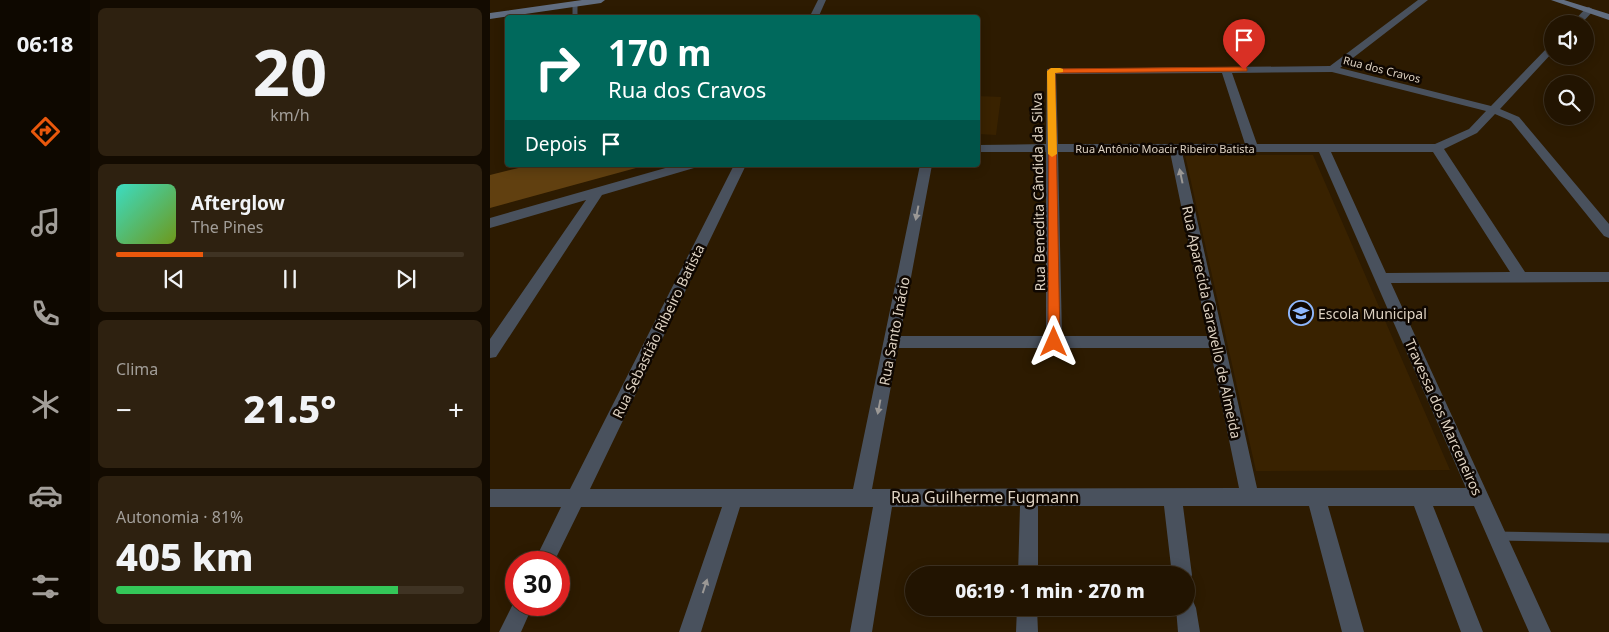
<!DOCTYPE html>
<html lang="pt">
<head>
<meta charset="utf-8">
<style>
  :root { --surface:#221401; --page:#2e2110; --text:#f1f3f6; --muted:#a29e99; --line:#3f3323; --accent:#ea580c }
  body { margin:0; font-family:"Noto Sans",sans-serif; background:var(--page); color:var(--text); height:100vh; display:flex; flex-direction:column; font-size:19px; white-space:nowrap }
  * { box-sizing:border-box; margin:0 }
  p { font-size:16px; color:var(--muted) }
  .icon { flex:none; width:28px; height:28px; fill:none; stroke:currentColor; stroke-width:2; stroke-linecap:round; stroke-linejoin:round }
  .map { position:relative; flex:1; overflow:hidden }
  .details { display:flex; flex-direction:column; gap:8px; padding:8px; background:#130b01; width:400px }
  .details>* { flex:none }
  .guide { position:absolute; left:15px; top:15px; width:475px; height:152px; border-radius:5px; box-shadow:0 2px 12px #0003,0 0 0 1px var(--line); background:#00695c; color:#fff; overflow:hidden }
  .controls { position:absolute; left:1054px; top:15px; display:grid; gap:10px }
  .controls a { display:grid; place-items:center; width:50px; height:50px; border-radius:50%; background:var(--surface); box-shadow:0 2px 12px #0003,0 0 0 1px var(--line); font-size:25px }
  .speed { position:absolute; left:15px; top:551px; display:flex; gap:10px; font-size:25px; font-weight:700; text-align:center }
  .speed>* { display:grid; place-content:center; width:65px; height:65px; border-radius:50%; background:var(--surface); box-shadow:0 2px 12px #0003,0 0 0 1px var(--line); line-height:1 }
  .speed .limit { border:8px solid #d22; background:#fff; color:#111 }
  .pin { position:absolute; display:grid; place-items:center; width:42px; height:42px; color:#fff; margin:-51px -21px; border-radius:50% 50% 50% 0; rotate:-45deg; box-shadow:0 0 5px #0007 }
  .pin .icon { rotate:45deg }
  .me { position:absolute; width:55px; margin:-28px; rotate:0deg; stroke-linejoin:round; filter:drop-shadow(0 0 4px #0008) }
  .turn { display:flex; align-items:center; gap:18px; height:105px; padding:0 20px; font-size:22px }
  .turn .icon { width:65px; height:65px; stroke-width:2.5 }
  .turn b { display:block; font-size:35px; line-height:42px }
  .then { display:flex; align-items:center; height:48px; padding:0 20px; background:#0003; gap:10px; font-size:19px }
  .big { font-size:38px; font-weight:800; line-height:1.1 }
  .details .card { flex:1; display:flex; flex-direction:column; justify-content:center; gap:8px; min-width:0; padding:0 18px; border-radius:8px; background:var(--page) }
  .details .dial { align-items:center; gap:0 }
  .dial b { font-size:65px; line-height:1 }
  .song { display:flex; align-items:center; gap:15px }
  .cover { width:60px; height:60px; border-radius:8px; background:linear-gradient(135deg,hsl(170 70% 55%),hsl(80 70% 35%)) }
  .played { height:5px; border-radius:2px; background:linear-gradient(90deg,var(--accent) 25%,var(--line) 25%) }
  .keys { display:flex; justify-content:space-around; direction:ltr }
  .heat { display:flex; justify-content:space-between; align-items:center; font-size:28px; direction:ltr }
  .charge { height:8px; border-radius:4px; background:linear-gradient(90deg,#34c759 81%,var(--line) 0) }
  .trip { position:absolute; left:415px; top:566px; width:290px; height:50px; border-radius:25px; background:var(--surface); box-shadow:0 2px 12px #0003,0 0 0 1px var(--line); font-weight:800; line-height:50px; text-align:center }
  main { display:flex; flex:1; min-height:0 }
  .dock { display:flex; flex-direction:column; width:90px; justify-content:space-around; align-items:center; background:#0e0800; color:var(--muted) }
  .dock .icon { width:35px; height:35px }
  .dock .active { color:var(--accent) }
  .dock b { font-size:22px; color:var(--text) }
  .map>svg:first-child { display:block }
  .built { fill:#392200 }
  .forest { fill:#614010 }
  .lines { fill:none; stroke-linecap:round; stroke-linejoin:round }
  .lane-far1 { stroke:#49515d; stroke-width:5 }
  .lane { stroke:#49515d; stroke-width:9 }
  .street { fill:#49515d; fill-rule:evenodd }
  .secondary { fill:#616d80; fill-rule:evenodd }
  .oneway { fill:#9b9895 }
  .route { fill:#ea580c; stroke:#983908 }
  .slow { fill:#f59e0b }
  .labels { text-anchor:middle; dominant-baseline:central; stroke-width:5; stroke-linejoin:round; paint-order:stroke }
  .far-street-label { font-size:11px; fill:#ded2c2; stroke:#0f0701 }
  .street-label { font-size:14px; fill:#ded2c2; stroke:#0f0701 }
  .poi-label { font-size:14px; fill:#ded2c2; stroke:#0f0701; text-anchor:start }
  .near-street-label { font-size:16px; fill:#ded2c2; stroke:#0f0701 }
</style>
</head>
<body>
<main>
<nav class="dock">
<b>06:18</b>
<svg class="icon active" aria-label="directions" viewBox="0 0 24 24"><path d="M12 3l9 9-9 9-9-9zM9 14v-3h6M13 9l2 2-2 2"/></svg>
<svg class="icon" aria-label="music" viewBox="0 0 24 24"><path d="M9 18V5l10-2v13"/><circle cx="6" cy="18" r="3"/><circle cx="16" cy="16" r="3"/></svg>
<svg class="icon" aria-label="phone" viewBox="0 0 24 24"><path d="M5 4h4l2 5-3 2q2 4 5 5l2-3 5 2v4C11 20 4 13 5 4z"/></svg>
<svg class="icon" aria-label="climate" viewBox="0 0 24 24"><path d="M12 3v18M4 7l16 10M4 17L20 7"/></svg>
<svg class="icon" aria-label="car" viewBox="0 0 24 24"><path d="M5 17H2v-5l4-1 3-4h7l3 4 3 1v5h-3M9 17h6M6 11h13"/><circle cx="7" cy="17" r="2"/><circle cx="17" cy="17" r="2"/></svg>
<svg class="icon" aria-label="filters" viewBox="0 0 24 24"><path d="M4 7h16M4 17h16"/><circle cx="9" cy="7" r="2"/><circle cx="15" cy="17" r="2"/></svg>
</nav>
<section class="details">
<div class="card dial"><b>20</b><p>km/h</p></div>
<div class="card">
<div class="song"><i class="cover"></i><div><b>Afterglow</b><p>The Pines</p></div></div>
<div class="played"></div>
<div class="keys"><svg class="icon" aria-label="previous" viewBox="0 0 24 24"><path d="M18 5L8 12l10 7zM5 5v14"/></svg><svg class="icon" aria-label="pause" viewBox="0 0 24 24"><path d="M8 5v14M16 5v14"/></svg><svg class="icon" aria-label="next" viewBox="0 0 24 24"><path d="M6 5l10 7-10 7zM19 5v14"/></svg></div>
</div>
<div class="card"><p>Clima</p>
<div class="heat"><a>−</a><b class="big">21.5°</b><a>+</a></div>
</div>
<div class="card"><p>Autonomia · 81%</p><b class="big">405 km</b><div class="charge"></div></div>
</section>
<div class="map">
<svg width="1119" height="632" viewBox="0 0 1119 632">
  <rect width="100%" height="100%" fill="#2d1b01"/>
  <path class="built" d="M488,96L511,97L506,135L488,134Z
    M695,155H823L960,470L766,471Z"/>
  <path class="forest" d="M41,165H157L0,208V175Z"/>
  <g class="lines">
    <path class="lane-far1" d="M85,4V18"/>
    <path class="lane" d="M1007,536L1119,538"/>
    <path class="street" d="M328,0H336L328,18H319Z
      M928,0H938L850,68L1001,106L1059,46L1062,45V53L1010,109L1029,117L1119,224V238L1114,236L1021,121L1005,114L987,133L954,149L1035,272H1119V282L901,283L1061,632H1039L984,506H943L993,632H971L924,506H838L874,632H852L819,506H693L702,575L699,582L696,583V575H682L674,506H548V575H528L530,506L402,507L382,632H360L383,507H250L211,632H189L232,507H91L64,562H44L71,507H0V489H80L244,165H256L100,489H363L430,165H442L410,336H556V152H488V145L556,144L557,69L840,66ZM842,72L996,111L979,129L945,144H767L742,73ZM732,73L755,144H568L566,74ZM568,152H680L718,336H572ZM692,152H829L976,488H767ZM841,152H943L1020,272L896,273ZM408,348H720L749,488L382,489Z
      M1099,7L1104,10L1091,24H1081L1096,8Z
      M186,165H206L204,168L112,195L6,357L0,358V339L96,200L0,228V218Z
      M26,598V605H43L31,632H9Z
      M696,598L703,601L706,608L710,632H688L686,608H696Z
      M527,608H547L548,632H526Z"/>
    <path class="secondary" d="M92,0H115L111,3L0,19V13Z
      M1061,0H1074L1119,14V20Z"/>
  </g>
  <defs><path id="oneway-solid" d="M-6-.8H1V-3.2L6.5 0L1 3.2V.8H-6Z" transform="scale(1.25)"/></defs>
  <g class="oneway">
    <use href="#oneway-solid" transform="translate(691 176) rotate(-102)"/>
    <use href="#oneway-solid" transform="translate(427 213) rotate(101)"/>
    <use href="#oneway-solid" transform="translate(389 407) rotate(101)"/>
    <use href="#oneway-solid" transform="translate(215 586) rotate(-72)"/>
  </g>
  <path class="route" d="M754,67L757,68V71L565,73L570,342L568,345H560L558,342L559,69Z"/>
  <path class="slow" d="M570,68L573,69V72L565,73L567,154L562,157L558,154L557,71L561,68Z"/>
  <defs>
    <symbol id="school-ring" viewBox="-11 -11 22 22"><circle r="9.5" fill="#0f0701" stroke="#8fb8fd" stroke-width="1.5"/><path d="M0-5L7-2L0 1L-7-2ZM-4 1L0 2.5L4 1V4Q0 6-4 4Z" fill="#8fb8fd"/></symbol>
  </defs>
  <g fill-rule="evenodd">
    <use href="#school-ring" x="797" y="299" width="28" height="28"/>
  </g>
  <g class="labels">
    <g class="far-street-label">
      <text transform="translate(892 69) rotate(14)">Rua dos Cravos</text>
      <text x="675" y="148">Rua Antônio Moacir Ribeiro Batista</text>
    </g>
    <g class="street-label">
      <text transform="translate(548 192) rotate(-91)">Rua Benedita Cândida da Silva</text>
      <text transform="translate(722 322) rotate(78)">Rua Aparecida Garavello de Almeida</text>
      <text transform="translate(168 331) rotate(-64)">Rua Sebastião Ribeiro Batista</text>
      <text transform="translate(404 331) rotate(-79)">Rua Santo Inácio</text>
      <text transform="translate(954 417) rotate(66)">Travessa dos Marceneiros</text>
    </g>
    <g class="poi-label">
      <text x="828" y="313">Escola Municipal</text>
    </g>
    <g class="near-street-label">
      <text x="495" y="497">Rua Guilherme Fugmann</text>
    </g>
  </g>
</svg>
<div class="controls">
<a><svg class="icon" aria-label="sound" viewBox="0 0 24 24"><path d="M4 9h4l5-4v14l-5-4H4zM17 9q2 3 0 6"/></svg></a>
<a><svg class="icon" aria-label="search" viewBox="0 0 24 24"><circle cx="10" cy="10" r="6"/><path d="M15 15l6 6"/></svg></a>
</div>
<div class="speed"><div class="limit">30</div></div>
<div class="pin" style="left:754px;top:70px;background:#d93025"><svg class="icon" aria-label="arrive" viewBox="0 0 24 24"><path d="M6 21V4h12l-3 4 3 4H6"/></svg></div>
<svg class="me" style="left:564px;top:342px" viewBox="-20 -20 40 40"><path d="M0-17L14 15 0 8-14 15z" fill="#ea580c" stroke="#fff" stroke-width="4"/></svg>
<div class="trip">06:19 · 1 min · 270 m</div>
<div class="guide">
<div class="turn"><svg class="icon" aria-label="right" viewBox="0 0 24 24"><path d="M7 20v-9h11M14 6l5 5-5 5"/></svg><div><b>170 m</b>Rua dos Cravos</div></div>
<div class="then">Depois<svg class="icon" aria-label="arrive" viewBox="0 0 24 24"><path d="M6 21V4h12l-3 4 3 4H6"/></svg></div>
</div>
</div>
</main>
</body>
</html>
